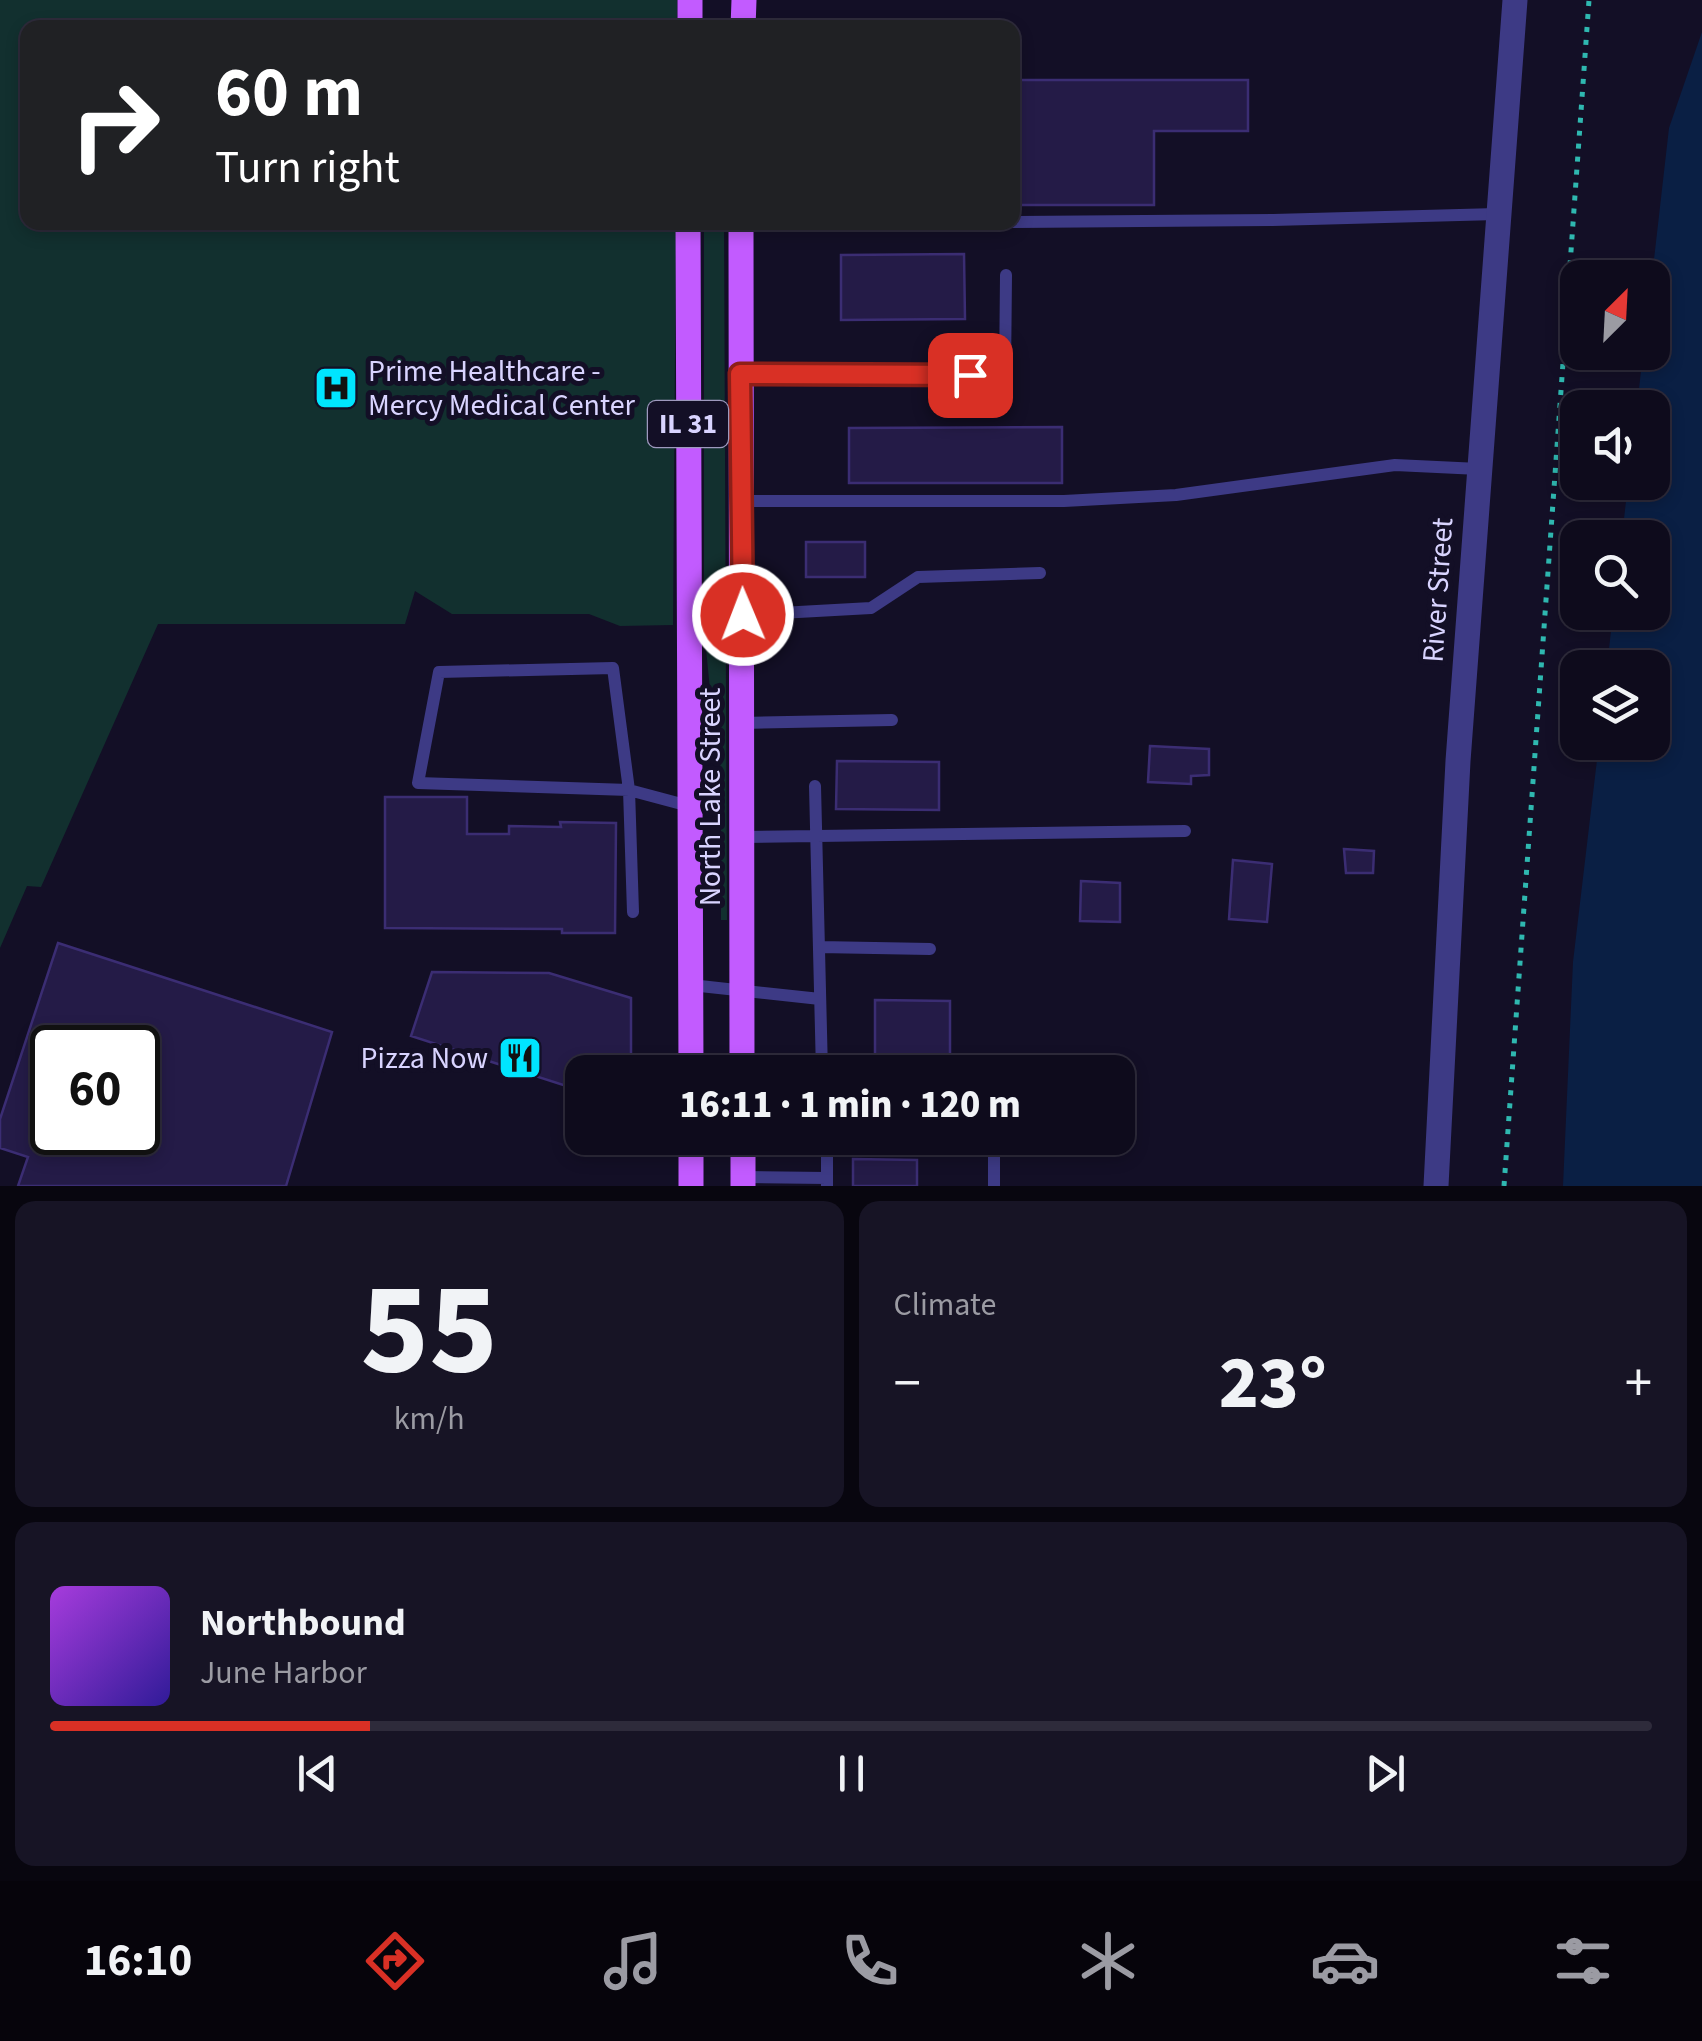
<!DOCTYPE html>
<html lang="en">
<head>
<meta charset="utf-8">
<style>
  :root { --surface:#0e0b1c; --page:#171425; --text:#f1f3f6; --muted:#9b9ba3; --line:#2e2b3b; --accent:#d93025 }
  body { margin:0; font-family:"Source Sans 3",sans-serif; background:var(--page); color:var(--text); height:100vh; display:flex; flex-direction:column; font-size:38px; white-space:nowrap }
  * { box-sizing:border-box; margin:0 }
  p { font-size:32px; color:var(--muted) }
  .icon { flex:none; width:55px; height:55px; fill:none; stroke:currentColor; stroke-width:2; stroke-linecap:round; stroke-linejoin:round }
  .map { position:relative; height:1186px; overflow:hidden }
  .details { display:flex; flex-direction:column; gap:15px; padding:15px; background:#08060f; flex:1 }
  .details>* { flex:none }
  .top-card { position:absolute; left:20px; top:20px; width:1000px; height:210px; border-radius:20px; box-shadow:0 5px 15px #0003,0 0 0 2px var(--line); background:#202124; color:#fff; overflow:hidden }
  .needle { width:65px; rotate:24deg }
  .buttons { position:absolute; left:1560px; top:260px; display:grid; gap:20px }
  .buttons a { display:grid; place-items:center; width:110px; height:110px; border-radius:20px; background:var(--surface); box-shadow:0 5px 15px #0003,0 0 0 2px var(--line); font-size:50px }
  .speed { position:absolute; left:30px; top:1025px; display:flex; gap:20px; font-size:50px; font-weight:700; text-align:center }
  .speed>* { display:grid; place-content:center; width:130px; height:130px; border-radius:50%; background:var(--surface); box-shadow:0 5px 15px #0003,0 0 0 2px var(--line); line-height:1 }
  .speed .limit { border:5px solid #111; border-radius:15px; background:#fff; color:#111 }
  .pin { position:absolute; display:grid; place-items:center; width:85px; height:85px; color:#fff; margin:-42px; border-radius:20px; box-shadow:0 5px 15px #0006 }
  .me { position:absolute; width:110px; margin:-55px; rotate:359deg; stroke-linejoin:round; filter:drop-shadow(0 0 8px #0008) }
  .turn { display:flex; align-items:center; gap:35px; height:210px; padding:0 30px; font-size:45px }
  .turn .icon { width:130px; height:130px; stroke-width:2.5 }
  .turn b { display:block; font-size:70px; line-height:85px }
  .big { font-size:75px; font-weight:800; line-height:1.1 }
  .details .tile { flex:1; display:flex; flex-direction:column; justify-content:center; gap:15px; min-width:0; padding:0 35px; border-radius:20px; background:var(--page) }
  .details .dial { align-items:center; gap:0 }
  .dial b { font-size:130px; line-height:1 }
  .song { display:flex; align-items:center; gap:30px }
  .cover { width:120px; height:120px; border-radius:15px; background:linear-gradient(135deg,hsl(280 70% 55%),hsl(250 70% 35%)) }
  .played { height:10px; border-radius:5px; background:linear-gradient(90deg,var(--accent) 20%,var(--line) 20%) }
  .keys { display:flex; justify-content:space-around; direction:ltr }
  .heat { display:flex; justify-content:space-between; align-items:center; font-size:55px; direction:ltr }
  .details .tiles { flex:1; display:grid; gap:15px; grid-template-columns:1fr 1fr }
  .tile:last-child { grid-column:span 2 }
  .trip { position:absolute; left:565px; top:1055px; width:570px; height:100px; border-radius:20px; background:var(--surface); box-shadow:0 5px 15px #0003,0 0 0 2px var(--line); font-weight:800; line-height:100px; text-align:center }
  .tabs { display:flex; height:160px; justify-content:space-around; align-items:center; background:#06040b; color:var(--muted) }
  .tabs .icon { width:70px; height:70px }
  .tabs .active { color:var(--accent) }
  .tabs b { font-size:45px; color:var(--text) }
  .map>svg:first-child { display:block }
  .green { fill:#12302f }
  .water { fill:#0a1f44 }
  .building { fill:#241b47; stroke:#3b2d73; stroke-width:2.5; fill-rule:evenodd }
  .lines { fill:none; stroke-linecap:round; stroke-linejoin:round }
  .path { stroke:#2fb8b0; stroke-width:5; stroke-dasharray:5 8; stroke-linecap:butt }
  .service { stroke:#3d3a85; stroke-width:12 }
  .minor { stroke:#3d3a85; stroke-width:25 }
  .primary { stroke:#c25bff; stroke-width:25 }
  .route-casing { stroke:#8d1f18; stroke-width:25 }
  .route { stroke:#d93025; stroke-width:18 }
  .labels { text-anchor:middle; dominant-baseline:central; stroke-width:10; stroke-linejoin:round; paint-order:stroke }
  .shield { fill:#130f26; stroke:#9e99be; stroke-width:2.5 }
  .shield-label { font-size:28px; font-weight:bold; fill:#d9d4ff }
  .poi-label { font-size:30px; fill:#d9d4ff; stroke:#130f26; text-anchor:start }
  .street-label { font-size:30px; fill:#d9d4ff; stroke:#130f26 }
</style>
</head>
<body>
<div class="map">
<svg width="1702" height="1186" viewBox="0 0 1702 1186">
  <rect width="100%" height="100%" fill="#130f26"/>
  <path class="green" d="M0,0H677V28H28V222L676,223L673,625L620,626L589,614H452L415,591L405,624H158L41,887L27,886L0,948Z
    M704,223H724L727,920H721V803L704,628Z"/>
  <path class="water" d="M1702,32V1186H1563L1573,962L1599,743L1652,742V668L1607,667L1613,613L1652,612V538L1622,537L1628,483L1652,482V408L1637,407L1643,353L1652,352V277L1669,128Z"/>
  <path class="building" d="M1012,80H1248V131H1154V205H1012Z
    M964,254L965,319L841,320V255Z
    M1062,427V483H849V428Z
    M806,542H865V577H806Z
    M1150,746L1209,749V775L1191,776V784L1148,782Z
    M837,761L939,762V810L836,809Z
    M385,797H467V834H509V826L561,827L560,822L616,823L615,933H562V929L385,928Z
    M1344,849L1374,851L1373,873H1346Z
    M1233,860L1272,864L1267,922L1229,919Z
    M1081,881L1120,883V922L1080,921Z
    M58,943L332,1032L286,1186H18L28,1157L0,1148V1119ZM52,1048H138V1132H52Z
    M432,972L549,973L631,998V1072H582V1091L411,1036Z
    M875,1000L950,1001V1072H875Z
    M853,1159L917,1160V1186H853Z"/>
  <g class="lines">
    <path class="path" d="M1504,1186L1589,0"/>
    <path class="service" d="M774,222H978
      M1012,222L1273,220L1497,214
      M740,374L1005,375L1006,275
      M742,501H1064L1176,495L1395,465L1479,469
      M743,615L871,608L918,577L1040,573
      M742,723L892,720
      M815,786L822,1072
      M742,837L1185,831
      M633,912L629,790L418,783L439,672L613,668L629,790L689,806
      M819,947L930,949
      M691,985L820,999
      M743,1177L827,1178
      M827,1186V1149L994,1151V1186"/>
    <path class="minor" d="M1436,1186L1458,761L1515,0"/>
    <path class="primary" d="M690,28V0
      M743,28L744,0
      M688,222L691,1072
      M741,222L742,1072
      M743,1138V1186
      M691,1186V1138"/>
  </g>
  <g class="lines">
    <defs>
      <path id="route" d="M743,615L740,374L970,375"/>
    </defs>
    <use href="#route" class="route-casing"/>
    <use href="#route" class="route"/>
  </g>
  <defs>
    <symbol id="hospital-square" viewBox="-11 -11 22 22"><rect x="-9" y="-9" width="18" height="18" rx="4" fill="#00e5ff" stroke="#130f26"/><path d="M-5-5h3v3.5h4V-5h3V5h-3V1.5h-4V5h-3Z" fill="#111"/></symbol>
    <symbol id="restaurant-square" viewBox="-11 -11 22 22"><rect x="-9" y="-9" width="18" height="18" rx="4" fill="#00e5ff" stroke="#130f26"/><path d="M-5-6h1v4h1v-4h1v4h1v-4h1v5L-1.5 .5V6h-2V.5L-5-1ZM5-6V6H3V1.5H1.5Q1.5-4 5-6Z" fill="#111"/></symbol>
  </defs>
  <g fill-rule="evenodd">
    <use href="#hospital-square" x="311" y="363" width="50" height="50"/>
    <use href="#restaurant-square" x="495" y="1033" width="50" height="50"/>
  </g>
  <g class="labels">
    <rect class="shield" x="648" y="401" width="80" height="46" rx="8"/>
    <g class="shield-label">
      <text x="688" y="424">IL 31</text>
    </g>
    <g class="poi-label">
      <text x="368" y="371">Prime Healthcare -<tspan x="368" dy="34">Mercy Medical Center</tspan></text>
      <text x="488" y="1058" text-anchor="end">Pizza Now</text>
    </g>
    <g class="street-label">
      <text transform="translate(1438 590) rotate(-86)">River Street</text>
      <text transform="translate(710 797) rotate(-90)">North Lake Street</text>
    </g>
  </g>
</svg>
<div class="buttons">
<a><svg class="needle" viewBox="-14 -14 28 28"><path d="M0-13l5 13h-10z" fill="#e53935"/><path d="M0 13l5-13h-10z" fill="#9b9ba3"/></svg></a>
<a><svg class="icon" aria-label="sound" viewBox="0 0 24 24"><path d="M4 9h4l5-4v14l-5-4H4zM17 9q2 3 0 6"/></svg></a>
<a><svg class="icon" aria-label="search" viewBox="0 0 24 24"><circle cx="10" cy="10" r="6"/><path d="M15 15l6 6"/></svg></a>
<a><svg class="icon" aria-label="layers" viewBox="0 0 24 24"><path d="M12 4l9 5-9 5-9-5zM3 14l9 5 9-5"/></svg></a>
</div>
<div class="speed"><div class="limit">60</div></div>
<div class="pin" style="left:970px;top:375px;background:#d93025"><svg class="icon" aria-label="arrive" viewBox="0 0 24 24"><path d="M6 21V4h12l-3 4 3 4H6"/></svg></div>
<svg class="me" style="left:743px;top:615px" viewBox="-20 -20 40 40"><circle r="17" fill="#d93025" stroke="#fff" stroke-width="3"/><path d="M0-11L8 9 0 5-8 9z" fill="#fff"/></svg>
<div class="trip">16:11 · 1 min · 120 m</div>
<div class="top-card">
<div class="turn"><svg class="icon" aria-label="right" viewBox="0 0 24 24"><path d="M7 20v-9h11M14 6l5 5-5 5"/></svg><div><b>60 m</b>Turn right</div></div>
</div>
</div>
<section class="details">
<div class="tiles">
<div class="tile dial"><b>55</b><p>km/h</p></div>
<div class="tile"><p>Climate</p>
<div class="heat"><a>−</a><b class="big">23°</b><a>+</a></div>
</div>
<div class="tile">
<div class="song"><i class="cover"></i><div><b>Northbound</b><p>June Harbor</p></div></div>
<div class="played"></div>
<div class="keys"><svg class="icon" aria-label="previous" viewBox="0 0 24 24"><path d="M18 5L8 12l10 7zM5 5v14"/></svg><svg class="icon" aria-label="pause" viewBox="0 0 24 24"><path d="M8 5v14M16 5v14"/></svg><svg class="icon" aria-label="next" viewBox="0 0 24 24"><path d="M6 5l10 7-10 7zM19 5v14"/></svg></div>
</div>
</div>
</section>
<nav class="tabs">
<b>16:10</b>
<svg class="icon active" aria-label="directions" viewBox="0 0 24 24"><path d="M12 3l9 9-9 9-9-9zM9 14v-3h6M13 9l2 2-2 2"/></svg>
<svg class="icon" aria-label="music" viewBox="0 0 24 24"><path d="M9 18V5l10-2v13"/><circle cx="6" cy="18" r="3"/><circle cx="16" cy="16" r="3"/></svg>
<svg class="icon" aria-label="phone" viewBox="0 0 24 24"><path d="M5 4h4l2 5-3 2q2 4 5 5l2-3 5 2v4C11 20 4 13 5 4z"/></svg>
<svg class="icon" aria-label="climate" viewBox="0 0 24 24"><path d="M12 3v18M4 7l16 10M4 17L20 7"/></svg>
<svg class="icon" aria-label="car" viewBox="0 0 24 24"><path d="M5 17H2v-5l4-1 3-4h7l3 4 3 1v5h-3M9 17h6M6 11h13"/><circle cx="7" cy="17" r="2"/><circle cx="17" cy="17" r="2"/></svg>
<svg class="icon" aria-label="filters" viewBox="0 0 24 24"><path d="M4 7h16M4 17h16"/><circle cx="9" cy="7" r="2"/><circle cx="15" cy="17" r="2"/></svg>
</nav>
</body>
</html>
